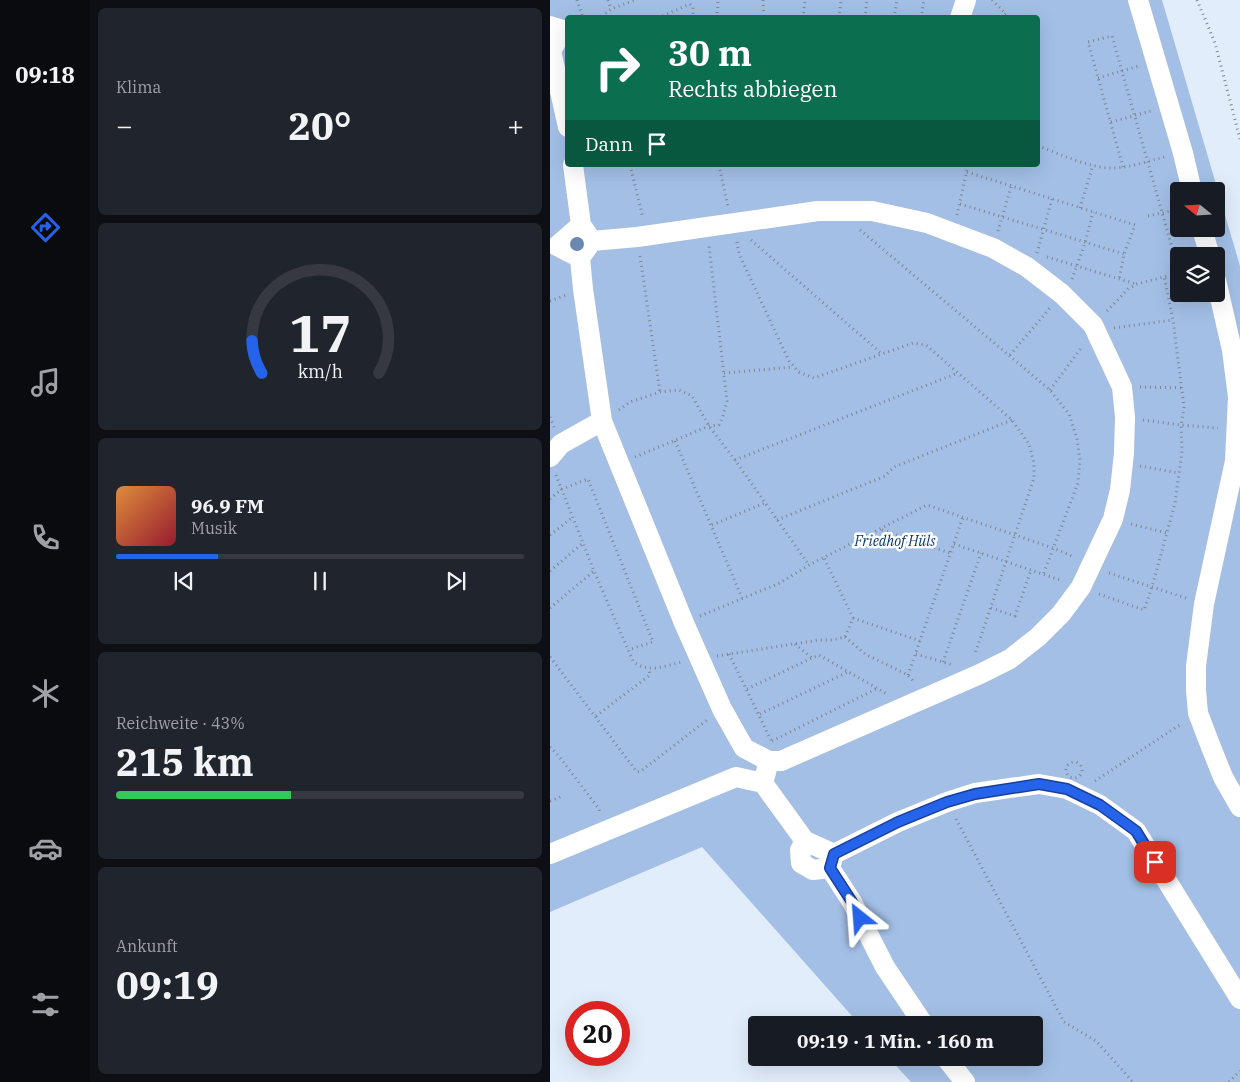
<!DOCTYPE html>
<html lang="de">
<head>
<meta charset="utf-8">
<style>
  :root { --surface:#171b24; --page:#20242c; --text:#f1f3f6; --muted:#9ea1a6; --line:#363941; --accent:#2563eb }
  body { margin:0; font-family:"IBM Plex Serif",serif; background:var(--page); color:var(--text); height:100vh; display:flex; flex-direction:column; font-size:19px; white-space:nowrap }
  * { box-sizing:border-box; margin:0 }
  p { font-size:16px; color:var(--muted) }
  .icon { flex:none; width:28px; height:28px; fill:none; stroke:currentColor; stroke-width:2; stroke-linecap:round; stroke-linejoin:round }
  .map { position:relative; flex:1; overflow:hidden }
  .panel { display:flex; flex-direction:column; gap:8px; padding:8px; background:#0d0f14; width:460px }
  .panel>* { flex:none }
  .hud { position:absolute; left:15px; top:15px; width:475px; height:152px; border-radius:5px; box-shadow:0 5px 20px #0002; background:#0b6e4f; color:#fff; overflow:hidden }
  .needle { width:32px; rotate:288deg }
  .tools { position:absolute; left:620px; top:182px; display:grid; gap:10px }
  .tools a { display:grid; place-items:center; width:55px; height:55px; border-radius:5px; background:var(--surface); box-shadow:0 5px 20px #0002; font-size:25px }
  .speed { position:absolute; left:15px; top:1001px; display:flex; gap:10px; font-size:25px; font-weight:700; text-align:center }
  .speed>* { display:grid; place-content:center; width:65px; height:65px; border-radius:50%; background:var(--surface); box-shadow:0 5px 20px #0002; line-height:1 }
  .speed .limit { border:8px solid #d22; background:#fff; color:#111 }
  .pin { position:absolute; display:grid; place-items:center; width:42px; height:42px; color:#fff; margin:-21px; border-radius:10px; box-shadow:0 2px 8px #0006 }
  .me { position:absolute; width:55px; margin:-28px; rotate:332deg; stroke-linejoin:round; filter:drop-shadow(0 0 4px #0008) }
  .turn { display:flex; align-items:center; gap:18px; height:105px; padding:0 20px; font-size:22px }
  .turn .icon { width:65px; height:65px; stroke-width:2.5 }
  .turn b { display:block; font-size:35px; line-height:42px }
  .then { display:flex; align-items:center; height:48px; padding:0 20px; background:#0003; gap:10px; font-size:19px }
  .big { font-size:38px; font-weight:700; line-height:1.1 }
  .panel .card { flex:1; display:flex; flex-direction:column; justify-content:center; gap:8px; min-width:0; padding:0 18px; border-radius:8px; background:var(--page) }
  .panel .dial { align-items:center; gap:0 }
  .dial svg { height:130px; overflow:visible; fill:none; stroke:var(--line); stroke-width:7; stroke-linecap:round; text-anchor:middle }
  .dial text { fill:var(--text); stroke:none }
  .song { display:flex; align-items:center; gap:15px }
  .cover { width:60px; height:60px; border-radius:8px; background:linear-gradient(135deg,hsl(30 70% 55%),hsl(350 70% 35%)) }
  .played { height:5px; border-radius:2px; background:linear-gradient(90deg,var(--accent) 25%,var(--line) 25%) }
  .keys { display:flex; justify-content:space-around; direction:ltr }
  .heat { display:flex; justify-content:space-between; align-items:center; font-size:28px; direction:ltr }
  .charge { height:8px; border-radius:4px; background:linear-gradient(90deg,#34c759 43%,var(--line) 0) }
  .trip { position:absolute; left:198px; top:1016px; width:295px; height:50px; border-radius:5px; background:var(--surface); box-shadow:0 5px 20px #0002; font-weight:700; line-height:50px; text-align:center }
  main { display:flex; flex:1; min-height:0 }
  .tabs { display:flex; flex-direction:column; width:90px; justify-content:space-around; align-items:center; background:#090b0e; color:var(--muted) }
  .tabs .icon { width:35px; height:35px }
  .tabs .on { color:var(--accent) }
  .tabs b { font-size:22px; color:var(--text) }
  .map>svg:first-child { display:block }
  .green { fill:#a3bfe6; fill-rule:evenodd }
  .lines { fill:none; stroke-linecap:round; stroke-linejoin:round }
  .minor-casing { stroke:#acbed6; stroke-width:21 }
  .path { stroke:#7d8692; stroke-width:3; stroke-dasharray:1 4; stroke-linecap:butt }
  .minor { stroke:#fff; stroke-width:20 }
  .tree { fill:#6a89b1 }
  .route-casing { stroke:#184099; stroke-width:12 }
  .route { stroke:#2563eb; stroke-width:9 }
  .labels { text-anchor:middle; dominant-baseline:central; stroke-width:5; stroke-linejoin:round; paint-order:stroke }
  .park-label { font-size:14px; font-style:italic; fill:#073874; stroke:#fff }
</style>
</head>
<body>
<main>
<nav class="tabs">
<b>09:18</b>
<svg class="icon on" aria-label="directions" viewBox="0 0 24 24"><path d="M12 3l9 9-9 9-9-9zM9 14v-3h6M13 9l2 2-2 2"/></svg>
<svg class="icon" aria-label="music" viewBox="0 0 24 24"><path d="M9 18V5l10-2v13"/><circle cx="6" cy="18" r="3"/><circle cx="16" cy="16" r="3"/></svg>
<svg class="icon" aria-label="phone" viewBox="0 0 24 24"><path d="M5 4h4l2 5-3 2q2 4 5 5l2-3 5 2v4C11 20 4 13 5 4z"/></svg>
<svg class="icon" aria-label="climate" viewBox="0 0 24 24"><path d="M12 3v18M4 7l16 10M4 17L20 7"/></svg>
<svg class="icon" aria-label="car" viewBox="0 0 24 24"><path d="M5 17H2v-5l4-1 3-4h7l3 4 3 1v5h-3M9 17h6M6 11h13"/><circle cx="7" cy="17" r="2"/><circle cx="17" cy="17" r="2"/></svg>
<svg class="icon" aria-label="filters" viewBox="0 0 24 24"><path d="M4 7h16M4 17h16"/><circle cx="9" cy="7" r="2"/><circle cx="15" cy="17" r="2"/></svg>
</nav>
<section class="panel">
<div class="card"><p>Klima</p>
<div class="heat"><a>−</a><b class="big">20°</b><a>+</a></div>
</div>
<div class="card dial"><svg viewBox="0 0 100 80">
<path d="M14 69A42 42 0 1 1 86 69"/>
<path d="M14 69A42 42 0 0 1 8 49" stroke="#2563eb"/>
<text x="50" y="56" font-size="32" font-weight="700">17</text>
<text x="50" y="72" font-size="11">km/h</text>
</svg></div>
<div class="card">
<div class="song"><i class="cover"></i><div><b>96.9 FM</b><p>Musik</p></div></div>
<div class="played"></div>
<div class="keys"><svg class="icon" aria-label="previous" viewBox="0 0 24 24"><path d="M18 5L8 12l10 7zM5 5v14"/></svg><svg class="icon" aria-label="pause" viewBox="0 0 24 24"><path d="M8 5v14M16 5v14"/></svg><svg class="icon" aria-label="next" viewBox="0 0 24 24"><path d="M6 5l10 7-10 7zM19 5v14"/></svg></div>
</div>
<div class="card"><p>Reichweite · 43%</p><b class="big">215 km</b><div class="charge"></div></div>
<div class="card"><p>Ankunft</p><b class="big">09:19</b></div>
</section>
<div class="map">
<svg width="690" height="1082" viewBox="0 0 690 1082">
  <rect width="100%" height="100%" fill="#e2edfc"/>
  <path class="green" d="M0,0H612L690,266V1082H361L339,1058H484V1025H310L152,847L0,912ZM18,18H488V165H18ZM629,191H666V229H629ZM629,256H666V294H629Z"/>
  <g class="lines">
    <defs>
      <path id="minor" d="M588,0L633,153L642,191
        M410,18L416,0
        M0,26L13,30L1,51L18,127
        M23,165L31,225L42,241L30,258L33,289L52,421L134,623L172,709L194,748L219,761L213,783L255,841L284,854L280,868L302,902L335,967L374,1025
        M652,229L660,256
        M42,241L87,237L268,211H322L377,223L443,248L477,267L512,294L543,325L572,387L575,417L574,453L570,490L563,519L531,587L511,614L488,637L460,659L430,674L231,761H219
        M30,258L7,246L31,225
        M666,280L682,350L688,397L685,461L654,604L646,666V690L648,713L659,742L673,777L690,807
        M0,457L11,444L52,421
        M255,841L250,850L251,863L263,870L280,868
        M0,854L186,777L213,783
        M284,854L348,822L397,802L425,793L489,784L517,789L550,805L586,831L690,999
        M396,1058L415,1082"/>
    </defs>
    <use href="#minor" class="minor-casing"/>
    <path class="path" d="M27,0L33,18
      M58,0L61,9
      M213,0L214,18
      M442,0L456,14L451,18
      M647,0L665,43L690,139
      M47,18L51,17L61,9L85,0
      M108,18L140,4L143,7V18
      M167,18L168,0
      M253,18L255,0
      M289,18L291,0
      M315,18L317,0
      M344,18L347,0
      M371,18L374,0
      M548,78L589,66
      M561,122L601,111
      M488,146C510,154 539,168 562,168C579,168 598,161 615,157
      M80,165L93,218
      M169,165L178,207
      M573,167L538,42L562,36L629,272
      M417,172L585,225L574,254L569,280
      M410,204L574,254
      M530,208L543,165
      M407,215L418,165
      M598,216L629,209
      M310,230L500,390L519,414L527,439L530,460L528,483L493,575
      M448,231L461,187
      M201,240L332,354
      M187,242L189,254L239,361L249,372L264,378L363,343L376,345L462,420L479,444L484,463V478L425,654
      M487,253L502,199
      M90,256L110,392
      M497,257L586,284
      M522,279L535,243L543,212
      M0,301L16,295
      M557,311L578,289L587,284L629,273
      M564,328L623,320
      M460,355L500,308
      M174,373L243,367
      M590,387L632,388
      M500,390L532,347
      M69,410L80,402L110,392L129,390L142,396L159,426L185,460L259,565
      M0,417L4,427
      M593,420L631,425L668,428
      M125,441L192,598
      M85,457L159,426L169,425L173,416L177,401L159,246
      M185,460L408,373
      M590,466L629,473
      M6,475L44,571L83,661C97,674 114,666 132,662
      M0,499L12,489L38,479L103,642L78,650
      M227,520L335,476L344,467L462,420
      M581,524L617,533
      M162,525L215,503
      M332,530L400,553
      M0,535L23,517
      M404,544L513,581
      M0,571L33,543
      M559,573L636,598
      M549,594L594,610L602,587L625,503L632,451L631,425L634,407L623,320L614,276
      M0,608L44,571
      M441,608L465,616L481,570
      M150,616L230,583L259,565L377,505L503,548L524,557
      M303,618L370,641
      M295,637L315,654L358,675L365,683
      M245,644L262,658L269,655L337,694
      M179,654L221,740
      M366,654L403,665
      M167,656L269,640H282L295,637L303,618L274,558
      M0,657L87,772L91,771L157,720
      M393,662L431,553
      M358,675L413,517
      M197,689L262,658
      M210,714L298,672
      M46,716L100,675L99,669
      M222,741L326,689
      M0,747L8,755L49,809L50,814
      M516 770a8 8 0 1 1 16 0a8 8 0 1 1-16 0Z
      M545,781L631,724
      M0,801L13,796
      M406,819L514,1022L546,1041L583,1082
      M679,1082L690,1071"/>
    <use href="#minor" class="minor"/>
  </g>
  <circle class="tree" cx="27" cy="244" r="7"/>
  <g class="lines">
    <defs>
      <path id="route" d="M310,918L302,902L280,868L284,854L348,822L397,802L425,794L489,784L517,789L550,805L586,831L605,862"/>
    </defs>
    <use href="#route" class="route-casing"/>
    <use href="#route" class="route"/>
  </g>
  <g class="labels">
    <g class="park-label">
      <text x="345" y="541">Friedhof Hüls</text>
    </g>
  </g>
</svg>
<div class="tools">
<a><svg class="needle" viewBox="-14 -14 28 28"><path d="M0-13l5 13h-10z" fill="#e53935"/><path d="M0 13l5-13h-10z" fill="#9ea1a6"/></svg></a>
<a><svg class="icon" aria-label="layers" viewBox="0 0 24 24"><path d="M12 4l9 5-9 5-9-5zM3 14l9 5 9-5"/></svg></a>
</div>
<div class="speed"><div class="limit">20</div></div>
<div class="pin" style="left:605px;top:862px;background:#d93025"><svg class="icon" aria-label="arrive" viewBox="0 0 24 24"><path d="M6 21V4h12l-3 4 3 4H6"/></svg></div>
<svg class="me" style="left:310px;top:918px" viewBox="-20 -20 40 40"><path d="M0-17L14 15 0 8-14 15z" fill="#2563eb" stroke="#fff" stroke-width="4"/></svg>
<div class="trip">09:19 · 1 Min. · 160 m</div>
<div class="hud">
<div class="turn"><svg class="icon" aria-label="right" viewBox="0 0 24 24"><path d="M7 20v-9h11M14 6l5 5-5 5"/></svg><div><b>30 m</b>Rechts abbiegen</div></div>
<div class="then">Dann<svg class="icon" aria-label="arrive" viewBox="0 0 24 24"><path d="M6 21V4h12l-3 4 3 4H6"/></svg></div>
</div>
</div>
</main>
</body>
</html>
